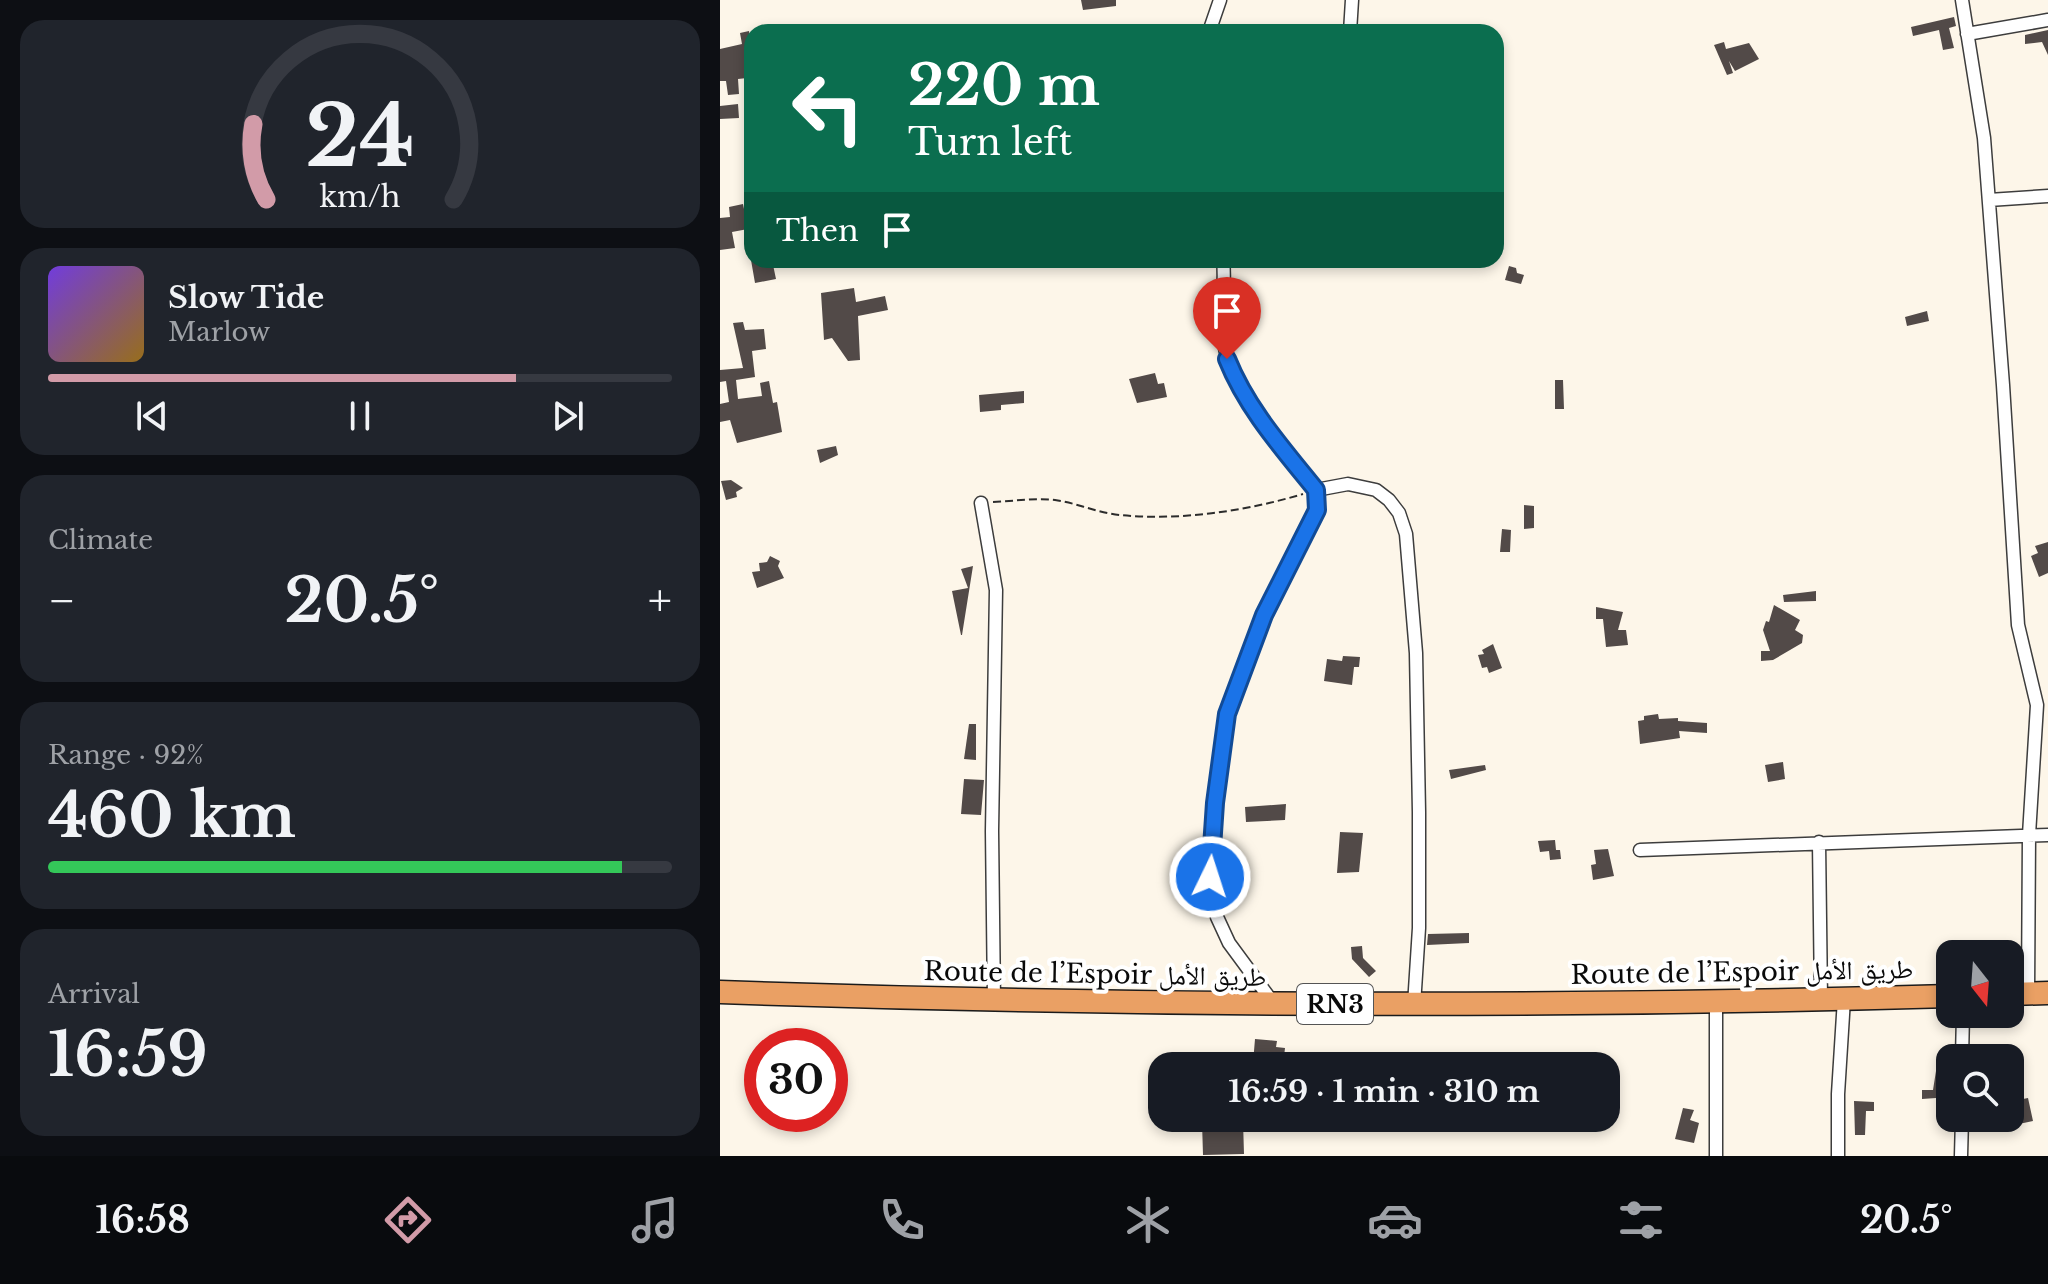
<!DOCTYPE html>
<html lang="en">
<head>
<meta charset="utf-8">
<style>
  :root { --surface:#171b24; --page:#20242c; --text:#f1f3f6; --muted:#9ea1a6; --line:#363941; --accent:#d29ba8 }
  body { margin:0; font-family:"Libre Baskerville","Noto Naskh Arabic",serif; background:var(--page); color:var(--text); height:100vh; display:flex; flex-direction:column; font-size:30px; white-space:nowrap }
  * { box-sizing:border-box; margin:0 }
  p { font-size:26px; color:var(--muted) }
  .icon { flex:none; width:44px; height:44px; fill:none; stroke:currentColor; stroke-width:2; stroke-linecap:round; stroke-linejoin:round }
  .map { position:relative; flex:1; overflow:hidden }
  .side { display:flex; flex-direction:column; gap:20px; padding:20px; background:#0d0f14; width:720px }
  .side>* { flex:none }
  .top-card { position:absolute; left:24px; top:24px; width:760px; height:244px; border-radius:24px; box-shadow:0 4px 12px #0003; background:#0b6e4f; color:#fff; overflow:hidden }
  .needle { width:52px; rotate:163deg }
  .tools { position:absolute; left:1216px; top:940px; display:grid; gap:16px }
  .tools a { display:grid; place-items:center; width:88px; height:88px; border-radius:16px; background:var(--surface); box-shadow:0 4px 12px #0003; font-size:40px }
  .speed { position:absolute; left:24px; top:1028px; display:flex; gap:16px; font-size:40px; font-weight:700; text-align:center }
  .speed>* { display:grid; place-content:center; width:104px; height:104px; border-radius:50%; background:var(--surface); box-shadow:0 4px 12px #0003; line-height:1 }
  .speed .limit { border:12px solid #d22; background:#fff; color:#111 }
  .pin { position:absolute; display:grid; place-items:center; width:68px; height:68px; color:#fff; margin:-82px -34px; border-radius:50% 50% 50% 0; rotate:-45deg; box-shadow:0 0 8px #0007 }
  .pin .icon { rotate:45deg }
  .me { position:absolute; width:88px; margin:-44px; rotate:4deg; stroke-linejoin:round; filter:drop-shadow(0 0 6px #0008) }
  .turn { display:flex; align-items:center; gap:28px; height:168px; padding:0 32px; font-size:36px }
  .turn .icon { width:104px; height:104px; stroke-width:2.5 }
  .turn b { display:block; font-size:56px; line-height:68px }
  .then { display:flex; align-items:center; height:76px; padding:0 32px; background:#0003; gap:16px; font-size:30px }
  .big { font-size:60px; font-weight:700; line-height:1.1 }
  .side .tile { flex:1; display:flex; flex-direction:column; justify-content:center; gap:12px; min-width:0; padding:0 28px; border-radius:24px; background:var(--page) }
  .side .dial { align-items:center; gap:0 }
  .dial svg { height:208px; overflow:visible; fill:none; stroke:var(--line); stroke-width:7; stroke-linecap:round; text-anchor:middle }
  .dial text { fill:var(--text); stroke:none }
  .song { display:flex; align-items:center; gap:24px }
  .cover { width:96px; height:96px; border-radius:12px; background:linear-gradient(135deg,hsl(260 70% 55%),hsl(40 70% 35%)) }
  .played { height:8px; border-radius:4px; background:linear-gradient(90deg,var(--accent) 75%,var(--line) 75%) }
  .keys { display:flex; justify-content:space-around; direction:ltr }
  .heat { display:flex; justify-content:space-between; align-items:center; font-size:44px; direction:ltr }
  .charge { height:12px; border-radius:6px; background:linear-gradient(90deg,#34c759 92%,var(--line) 0) }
  .trip { position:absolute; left:428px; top:1052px; width:472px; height:80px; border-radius:24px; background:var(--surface); box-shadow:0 4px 12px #0003; font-weight:700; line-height:80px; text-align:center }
  .dock { display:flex; height:128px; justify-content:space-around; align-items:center; background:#090b0e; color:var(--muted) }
  .dock .icon { width:56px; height:56px }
  .dock .active { color:var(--accent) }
  .dock b { font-size:36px; color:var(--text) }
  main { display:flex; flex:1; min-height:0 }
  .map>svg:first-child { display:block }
  .building { fill:#524a48 }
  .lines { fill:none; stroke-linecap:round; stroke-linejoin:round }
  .minor-casing { stroke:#3d3d3d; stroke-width:15 }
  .trunk-casing { stroke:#1b1b1b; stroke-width:25 }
  .path { stroke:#2c2c2c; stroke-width:2; stroke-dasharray:8 4; stroke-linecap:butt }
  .minor { stroke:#fff; stroke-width:12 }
  .trunk { stroke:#eaa064; stroke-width:22 }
  .route-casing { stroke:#114b97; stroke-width:20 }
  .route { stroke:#1a73e8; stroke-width:14 }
  .labels { text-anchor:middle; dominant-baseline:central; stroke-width:8; stroke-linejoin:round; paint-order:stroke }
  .shield { fill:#fff; stroke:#545454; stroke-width:2 }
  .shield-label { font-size:24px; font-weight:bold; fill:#0a0a0a }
  .street-label { font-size:26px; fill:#0a0a0a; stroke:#fff }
</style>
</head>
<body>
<main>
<section class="side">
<div class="tile dial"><svg viewBox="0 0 100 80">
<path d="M14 69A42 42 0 1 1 86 69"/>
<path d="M14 69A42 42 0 0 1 9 40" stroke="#d29ba8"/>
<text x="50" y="56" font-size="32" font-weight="700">24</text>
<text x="50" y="72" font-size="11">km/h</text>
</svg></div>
<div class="tile">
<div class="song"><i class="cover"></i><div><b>Slow Tide</b><p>Marlow</p></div></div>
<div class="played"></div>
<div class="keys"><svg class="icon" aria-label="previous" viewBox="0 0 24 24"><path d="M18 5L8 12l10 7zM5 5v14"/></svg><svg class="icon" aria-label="pause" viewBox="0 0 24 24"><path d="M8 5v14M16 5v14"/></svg><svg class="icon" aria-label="next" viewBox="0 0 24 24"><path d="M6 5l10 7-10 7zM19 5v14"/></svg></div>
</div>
<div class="tile"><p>Climate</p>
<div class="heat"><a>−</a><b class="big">20.5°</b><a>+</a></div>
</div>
<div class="tile"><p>Range · 92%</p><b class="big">460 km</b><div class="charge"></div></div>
<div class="tile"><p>Arrival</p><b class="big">16:59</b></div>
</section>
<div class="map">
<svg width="1328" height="1156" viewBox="0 0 1328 1156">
  <rect width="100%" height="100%" fill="#fdf6e9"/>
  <path class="building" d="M361,0H396V6L363,10Z
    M1234,17L1236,26L1229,28L1234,48L1223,50L1219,30L1193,36L1191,27Z
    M1328,30V55L1322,42L1305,44V35Z
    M29,31L32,52L24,54L27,78L18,79L19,94L8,95L6,81H0V49L22,44L20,33Z
    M1004,42L1006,49L1029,43L1039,59L1015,71L1009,61L1013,73L1007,75L994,45Z
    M18,104L19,118L0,119V106Z
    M23,204L28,229L12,232L15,248L0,250V218L10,217L9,207Z
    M31,260H52L56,279L35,283Z
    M789,266L796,268L797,273L804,275L801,284L785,280Z
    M134,288L136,302L165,296L168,310L138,316L140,360L128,361L112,338L104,340L101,293Z
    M1207,311L1209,321L1187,326L1185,317Z
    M23,322L25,330L44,329L46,349L32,351L35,377L16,380L18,399L42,396L40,383L49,381L53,403L57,402L62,432L17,443L10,420L0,422V404L9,402L6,381L0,382V370L23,368L13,323Z
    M435,373L438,384L444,383L447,397L417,403L409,379Z
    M835,380H843L844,409H835Z
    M304,391V403L281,405V410L260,412L259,395Z
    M116,446L118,455L100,463L97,450Z
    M11,480L23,488L16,492L17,497L6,500L1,481Z
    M804,505L814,506V528L804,529Z
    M782,529L791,530L790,552H780Z
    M1328,542V573L1319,577L1311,556L1318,553L1315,546Z
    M50,556L60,561L58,566L64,578L37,588L32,572L40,571L39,563L47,562Z
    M253,566L242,635H241L232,591L248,588L241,569Z
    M1096,591V601L1064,602L1063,595Z
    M1054,605L1080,620L1075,630L1083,635L1082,643L1053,660L1041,661V651H1050L1043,630L1046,621L1049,622Z
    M876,607L903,612L898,630H906L908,645L886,647L883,619H876Z
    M773,644L782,668L769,673L767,667L762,668L758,655L764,654L762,650Z
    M623,656L640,657L639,667H634L632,685L604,681L607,659L622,661Z
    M938,714L939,719L958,718V721L987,723V733L959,731L960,738L920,744L918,721L924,720V716Z
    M249,724H256V760L244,759Z
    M1063,762L1065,779L1048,782L1045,765Z
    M765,765L766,770L731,779L729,770Z
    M244,779L264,780L261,815L241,814Z
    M566,804L565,820L526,822L525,807Z
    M620,832L643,833L639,872L617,873Z
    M835,840L836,850H833H840L841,859L830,860L829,851L820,852L818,841Z
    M888,849L894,876L873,880L871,865L876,864L874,850Z
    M749,933V943L707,945L708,934Z
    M642,946L643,958L656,971L649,977L632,959L631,947Z
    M535,1039L557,1041L556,1047L565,1048L563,1066H545V1063H533Z
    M448,1057H471V1066H448Z
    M1216,1071H1220L1221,1089L1230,1088V1097L1202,1099V1090H1213Z
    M1308,1098L1313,1121L1280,1128L1279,1124L1300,1115L1298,1100Z
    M1134,1101L1154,1102V1111H1146L1145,1135H1135Z
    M963,1108L974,1110L970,1120L979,1123L974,1143L955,1139Z
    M523,1121L524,1154L483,1155L482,1122Z"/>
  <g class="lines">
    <defs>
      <path id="minor" d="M1242,0L1264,138L1283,385L1298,625L1317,705L1309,835L1308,993
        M489,32L500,0
        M630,32L632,0
        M1247,34L1328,20
        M1269,200L1328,196
        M503,260C506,285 500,309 503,334C508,396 560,444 596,490L597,510L544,615L507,714L495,803L490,877L497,917L509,943L554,1004
        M596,490L628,484L656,490L669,500L679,513L686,534L696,653L699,812V928L694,1005
        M261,503L276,590L272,831L274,1002
        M1099,842L1101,999
        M920,850L1328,835
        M996,1002V1156
        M1242,1058L1243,1014
        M1118,1156V1094L1124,999
        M1241,1156L1242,1118"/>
      <path id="trunk" d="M0,992C410,1006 820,1008 1230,996
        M1290,994L1328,993"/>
    </defs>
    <use href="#minor" class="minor-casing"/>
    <use href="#trunk" class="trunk-casing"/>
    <path class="path" d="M273,502C294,501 314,498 335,500C357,503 378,513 400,515C460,521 526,511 583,494"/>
    <use href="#minor" class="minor"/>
    <use href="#trunk" class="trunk"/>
  </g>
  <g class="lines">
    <defs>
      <path id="route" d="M490,877L495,803L507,714L544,615L597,510L596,490C563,449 527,409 507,359"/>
    </defs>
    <use href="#route" class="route-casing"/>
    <use href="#route" class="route"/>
  </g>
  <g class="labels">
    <rect class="shield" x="577" y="984" width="76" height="40" rx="6"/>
    <g class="shield-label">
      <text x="615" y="1004">RN3</text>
    </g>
    <g class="street-label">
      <text transform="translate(1022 972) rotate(-1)">Route de l’Espoir طريق الأمل</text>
      <text transform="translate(375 974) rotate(1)">Route de l’Espoir طريق الأمل</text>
    </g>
  </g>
</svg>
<div class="tools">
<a><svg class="needle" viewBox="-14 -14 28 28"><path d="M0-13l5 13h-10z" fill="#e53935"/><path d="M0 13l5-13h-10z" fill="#9ea1a6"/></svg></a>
<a><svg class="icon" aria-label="search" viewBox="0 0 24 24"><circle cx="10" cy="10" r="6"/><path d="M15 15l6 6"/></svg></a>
</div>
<div class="speed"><div class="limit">30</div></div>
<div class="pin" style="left:507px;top:359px;background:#d93025"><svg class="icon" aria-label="arrive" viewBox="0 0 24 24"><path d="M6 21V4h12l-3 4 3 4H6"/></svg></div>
<svg class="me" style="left:490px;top:877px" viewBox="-20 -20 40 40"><circle r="17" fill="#1a73e8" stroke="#fff" stroke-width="3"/><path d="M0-11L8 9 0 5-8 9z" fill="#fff"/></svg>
<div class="trip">16:59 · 1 min · 310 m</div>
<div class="top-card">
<div class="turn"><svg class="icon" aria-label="left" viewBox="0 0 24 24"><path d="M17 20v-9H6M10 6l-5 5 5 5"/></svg><div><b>220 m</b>Turn left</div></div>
<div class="then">Then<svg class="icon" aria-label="arrive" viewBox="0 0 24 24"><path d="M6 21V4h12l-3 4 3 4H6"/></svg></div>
</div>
</div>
</main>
<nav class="dock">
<b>16:58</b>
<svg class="icon active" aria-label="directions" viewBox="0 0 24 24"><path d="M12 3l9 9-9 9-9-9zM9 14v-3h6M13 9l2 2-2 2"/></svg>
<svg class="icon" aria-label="music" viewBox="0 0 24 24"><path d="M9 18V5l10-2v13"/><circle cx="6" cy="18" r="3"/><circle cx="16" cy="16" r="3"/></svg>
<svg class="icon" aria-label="phone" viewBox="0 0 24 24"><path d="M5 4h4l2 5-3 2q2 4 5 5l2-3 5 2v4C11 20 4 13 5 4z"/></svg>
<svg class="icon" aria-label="climate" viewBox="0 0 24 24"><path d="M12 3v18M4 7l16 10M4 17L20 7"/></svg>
<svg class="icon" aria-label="car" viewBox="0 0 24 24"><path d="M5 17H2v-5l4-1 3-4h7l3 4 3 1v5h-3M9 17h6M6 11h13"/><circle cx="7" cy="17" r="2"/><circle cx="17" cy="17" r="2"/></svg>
<svg class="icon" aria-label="filters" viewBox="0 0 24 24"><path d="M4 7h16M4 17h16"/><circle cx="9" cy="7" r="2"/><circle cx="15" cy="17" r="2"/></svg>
<b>20.5°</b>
</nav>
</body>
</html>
